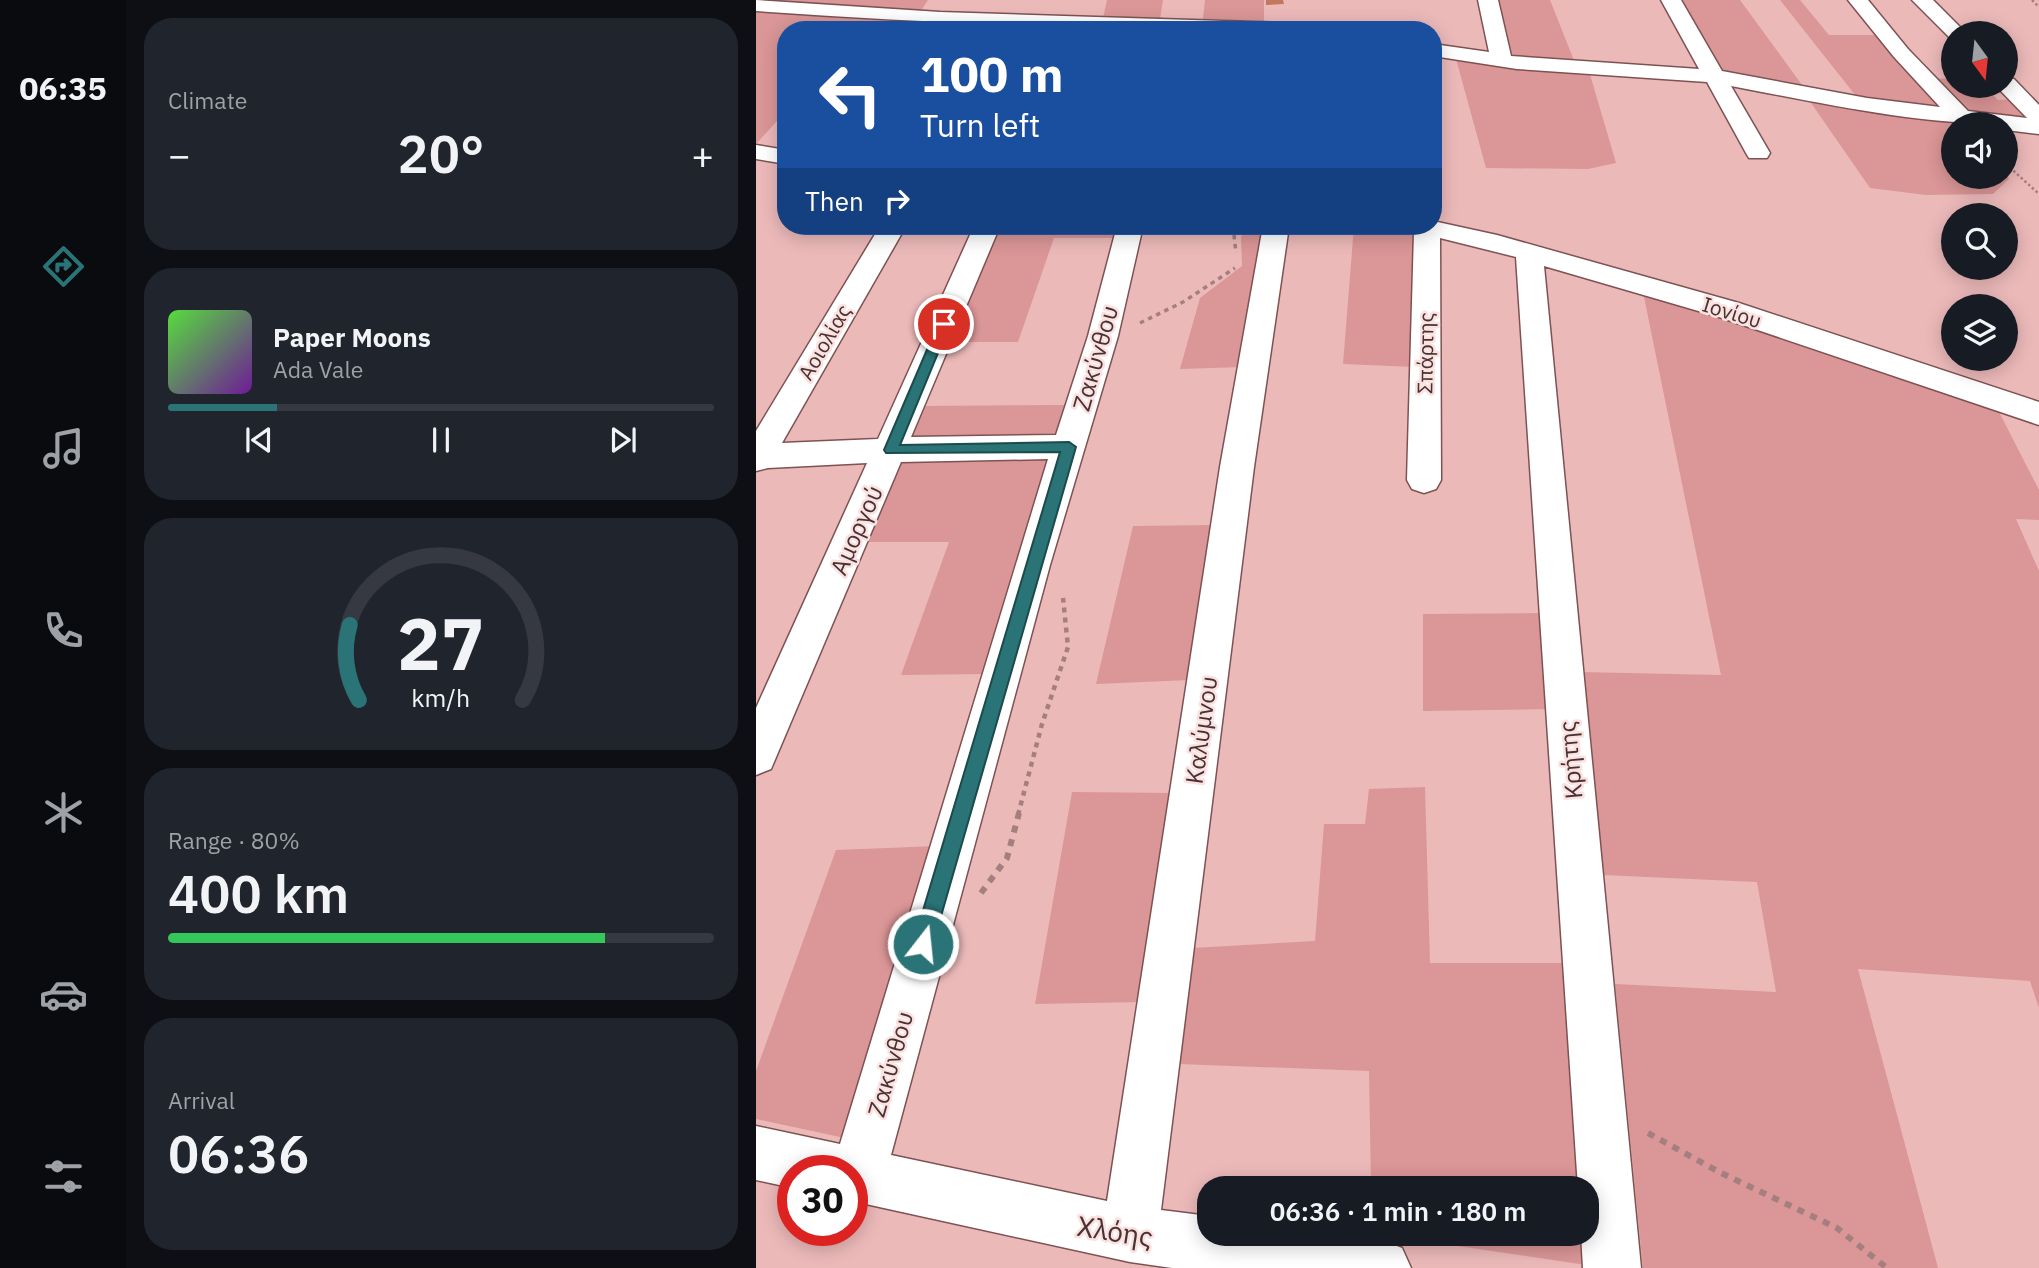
<!DOCTYPE html>
<html lang="en">
<head>
<meta charset="utf-8">
<style>
  :root { --surface:#171b24; --page:#20242c; --text:#f1f3f6; --muted:#9ea1a6; --line:#363941; --accent:#2a7477 }
  body { margin:0; font-family:"IBM Plex Sans",sans-serif; background:var(--page); color:var(--text); height:100vh; display:flex; flex-direction:column; font-size:26px; white-space:nowrap }
  * { box-sizing:border-box; margin:0 }
  p { font-size:23px; color:var(--muted) }
  .icon { flex:none; width:38px; height:38px; fill:none; stroke:currentColor; stroke-width:2; stroke-linecap:round; stroke-linejoin:round }
  .map { position:relative; flex:1; overflow:hidden }
  .details { display:flex; flex-direction:column; gap:18px; padding:18px; background:#0d0f14; width:630px }
  .details>* { flex:none }
  .hud { position:absolute; left:21px; top:21px; width:665px; height:214px; border-radius:28px; box-shadow:0 4px 18px #0003; background:#1a4fa0; color:#fff; overflow:hidden }
  .needle { width:46px; rotate:165deg }
  .controls { position:absolute; left:1185px; top:21px; display:grid; gap:14px }
  .controls a { display:grid; place-items:center; width:77px; height:77px; border-radius:50%; background:var(--surface); box-shadow:0 4px 18px #0003; font-size:35px }
  .speed { position:absolute; left:21px; top:1155px; display:flex; gap:14px; font-size:35px; font-weight:700; text-align:center }
  .speed>* { display:grid; place-content:center; width:91px; height:91px; border-radius:50%; background:var(--surface); box-shadow:0 4px 18px #0003; line-height:1 }
  .speed .limit { border:10px solid #d22; background:#fff; color:#111 }
  .pin { position:absolute; display:grid; place-items:center; width:60px; height:60px; color:#fff; margin:-30px; border:4px solid #fff; border-radius:50%; box-shadow:0 2px 7px #0007 }
  .me { position:absolute; width:77px; margin:-38px; rotate:16deg; stroke-linejoin:round; filter:drop-shadow(0 0 5px #0008) }
  .turn { display:flex; align-items:center; gap:24px; height:147px; padding:0 28px; font-size:32px }
  .turn .icon { width:91px; height:91px; stroke-width:2.5 }
  .turn b { display:block; font-size:49px; line-height:60px }
  .then { display:flex; align-items:center; height:66px; padding:0 28px; background:#0003; gap:14px; font-size:26px }
  .big { font-size:52px; font-weight:600; line-height:1.1 }
  .details .widget { flex:1; display:flex; flex-direction:column; justify-content:center; gap:10px; min-width:0; padding:0 24px; border-radius:28px; background:var(--page) }
  .details .dial { align-items:center; gap:0 }
  .dial svg { height:182px; overflow:visible; fill:none; stroke:var(--line); stroke-width:7; stroke-linecap:round; text-anchor:middle }
  .dial text { fill:var(--text); stroke:none }
  .song { display:flex; align-items:center; gap:21px }
  .cover { width:84px; height:84px; border-radius:10px; background:linear-gradient(135deg,hsl(110 70% 55%),hsl(280 70% 35%)) }
  .played { height:7px; border-radius:4px; background:linear-gradient(90deg,var(--accent) 20%,var(--line) 20%) }
  .keys { display:flex; justify-content:space-around; direction:ltr }
  .heat { display:flex; justify-content:space-between; align-items:center; font-size:38px; direction:ltr }
  .charge { height:10px; border-radius:5px; background:linear-gradient(90deg,#34c759 80%,var(--line) 0) }
  .trip { position:absolute; left:441px; top:1176px; width:402px; height:70px; border-radius:28px; background:var(--surface); box-shadow:0 4px 18px #0003; font-weight:600; line-height:70px; text-align:center }
  main { display:flex; flex:1; min-height:0 }
  .tab-bar { display:flex; flex-direction:column; width:126px; justify-content:space-around; align-items:center; background:#090b0e; color:var(--muted) }
  .tab-bar .icon { width:49px; height:49px }
  .tab-bar .active { color:var(--accent) }
  .tab-bar b { font-size:32px; color:var(--text) }
  .map>svg:first-child { display:block }
  .green { fill:#db9697 }
  .lines { fill:none; stroke-linecap:round; stroke-linejoin:round }
  .street-casing { stroke:#7e5253; stroke-width:3 }
  .path-far3 { stroke:#a57f7f; stroke-width:2.5; stroke-dasharray:2.5 2.5; stroke-linecap:butt }
  .path-far2 { stroke:#a57f7f; stroke-width:3.5; stroke-dasharray:4.5 4.5; stroke-linecap:butt }
  .path-far1 { stroke:#a57f7f; stroke-width:4.5; stroke-dasharray:5 5; stroke-linecap:butt }
  .path { stroke:#a57f7f; stroke-width:6; stroke-dasharray:7 7; stroke-linecap:butt }
  .street { fill:#fff; fill-rule:evenodd }
  .wall { fill:#c2775f }
  .route { fill:#2a7477; stroke:#1b4b4d; stroke-width:2 }
  .labels { text-anchor:middle; dominant-baseline:central; stroke-width:5; stroke-linejoin:round; paint-order:stroke }
  .far-street-label { font-size:21px; fill:#473333; stroke:#fbe1e0 }
  .street-label { font-size:24px; fill:#473333; stroke:#fbe1e0 }
  .near-street-label { font-size:28px; fill:#473333; stroke:#fbe1e0 }
</style>
</head>
<body>
<main>
<nav class="tab-bar">
<b>06:35</b>
<svg class="icon active" aria-label="directions" viewBox="0 0 24 24"><path d="M12 3l9 9-9 9-9-9zM9 14v-3h6M13 9l2 2-2 2"/></svg>
<svg class="icon" aria-label="music" viewBox="0 0 24 24"><path d="M9 18V5l10-2v13"/><circle cx="6" cy="18" r="3"/><circle cx="16" cy="16" r="3"/></svg>
<svg class="icon" aria-label="phone" viewBox="0 0 24 24"><path d="M5 4h4l2 5-3 2q2 4 5 5l2-3 5 2v4C11 20 4 13 5 4z"/></svg>
<svg class="icon" aria-label="climate" viewBox="0 0 24 24"><path d="M12 3v18M4 7l16 10M4 17L20 7"/></svg>
<svg class="icon" aria-label="car" viewBox="0 0 24 24"><path d="M5 17H2v-5l4-1 3-4h7l3 4 3 1v5h-3M9 17h6M6 11h13"/><circle cx="7" cy="17" r="2"/><circle cx="17" cy="17" r="2"/></svg>
<svg class="icon" aria-label="filters" viewBox="0 0 24 24"><path d="M4 7h16M4 17h16"/><circle cx="9" cy="7" r="2"/><circle cx="15" cy="17" r="2"/></svg>
</nav>
<section class="details">
<div class="widget"><p>Climate</p>
<div class="heat"><a>−</a><b class="big">20°</b><a>+</a></div>
</div>
<div class="widget">
<div class="song"><i class="cover"></i><div><b>Paper Moons</b><p>Ada Vale</p></div></div>
<div class="played"></div>
<div class="keys"><svg class="icon" aria-label="previous" viewBox="0 0 24 24"><path d="M18 5L8 12l10 7zM5 5v14"/></svg><svg class="icon" aria-label="pause" viewBox="0 0 24 24"><path d="M8 5v14M16 5v14"/></svg><svg class="icon" aria-label="next" viewBox="0 0 24 24"><path d="M6 5l10 7-10 7zM19 5v14"/></svg></div>
</div>
<div class="widget dial"><svg viewBox="0 0 100 80">
<path d="M14 69A42 42 0 1 1 86 69"/>
<path d="M14 69A42 42 0 0 1 10 36" stroke="#2a7477"/>
<text x="50" y="56" font-size="32" font-weight="700">27</text>
<text x="50" y="72" font-size="11">km/h</text>
</svg></div>
<div class="widget"><p>Range · 80%</p><b class="big">400 km</b><div class="charge"></div></div>
<div class="widget"><p>Arrival</p><b class="big">06:36</b></div>
</section>
<div class="map">
<svg width="1283" height="1268" viewBox="0 0 1283 1268">
  <rect width="100%" height="100%" fill="#ecb9b9"/>
  <path class="green" d="M0,0H172L164,12Z
    M351,0H407L404,19L347,18Z
    M449,0H508V21L447,19Z
    M738,0H794L819,63L751,56Z
    M923,0H984L1049,89L962,72Z
    M1024,0H1044L1073,35H1122L1177,79L1197,78V86H1228L1242,100L1257,99L1278,121L1191,112L1205,124H1197V177H1250V173L1253,179L1237,194L1170,195L1114,188L1053,100L1111,110Z
    M0,12L137,21L131,30H30V111L0,144Z
    M700,59L833,71L860,163L832,169L730,168Z
    M141,226H364L361,238H298L262,342H194L244,229Z
    M492,226H511L486,367L424,369L444,298L486,266L485,237Z
    M598,226H617L661,235L658,367L587,364Z
    M887,292L1242,410L1283,490V520L1260,519L1283,571V1008L1274,981L1102,969L1182,1268H887L859,984L1020,992L1001,882L847,875L824,672L965,675Z
    M317,405L230,674L145,675L193,542H105L163,406Z
    M459,525L434,680L340,684L377,526Z
    M788,613L799,709L667,711V614Z
    M669,787L674,963H815L831,1188H615L613,1071L422,1064L436,948L559,941L568,824H609L613,789Z
    M316,792L417,793L388,1002L279,1004Z
    M181,846L98,1140L0,1119V1071L80,850Z
    M620,1234H831L837,1266Z"/>
  <g class="lines">
    <defs>
      <path id="street" d="M0,0L184,12L564,24L574,30C381,30 193,25 0,11Z
        M722,0H742L755,56L943,69L905,0H925L966,71L1111,98L1184,107L1138,57L1092,0H1112L1152,49L1212,111L1271,118L1240,86H1250V78L1258,79L1283,105V134L1250,130V124C1157,124 1066,103 975,86L1014,153L1011,158H993L990,153L951,82L761,69L677,56V44L733,52Z
        M1156,0H1177L1210,33H1197V38L1193,37Z
        M0,145L30,150V164L0,159Z
        M677,221L741,235L983,303L1283,402V425L963,317L788,266L885,1268H827L825,1234H831V1188H822L760,257L684,238L685,480L680,489L668,493L656,489L651,480L658,232L651,226H677Z
        M124,226H150L26,443L122,439L218,226H244L155,437L300,435L332,336L361,226H387L362,336L294,565L135,1155L351,1201L464,467L507,226H533L498,467L405,1210L453,1216V1234C515,1234 588,1223 646,1248L655,1268H416L374,1262L96,1201V1171H37V1188L0,1180V1126L84,1144L292,459L145,462L15,769L0,775V708L111,463L12,468L0,471V431Z"/>
    </defs>
    <use href="#street" class="street-casing"/>
    <path class="path-far3" d="M1276,0L1283,7
      M1250,164L1283,194"/>
    <path class="path-far2" d="M477,226L480,253
      M384,323L427,302L479,268"/>
    <path class="path-far1" d="M262,815L286,724L312,647L307,598"/>
    <path class="path" d="M225,893L251,858L263,813
      M892,1133L965,1173L1081,1228L1131,1268"/>
    <use href="#street" class="street"/>
  </g>
  <path class="wall" d="M510,0H527L528,4L510,5Z"/>
  <path class="route" d="M188,320L194,324L144,445L313,442L320,447L177,944L174,951L167,953L160,951L157,944L304,452L130,453L128,450L182,324Z"/>
  <g class="labels">
    <g class="far-street-label">
      <text transform="translate(976 312) rotate(17)">Ιονίου</text>
      <text transform="translate(68 342) rotate(-60)">Αοιολίας</text>
      <text transform="translate(669 353) rotate(-89)">Σπάρτης</text>
    </g>
    <g class="street-label">
      <text transform="translate(339 358) rotate(-74)">Ζακύνθου</text>
      <text transform="translate(100 530) rotate(-66)">Αμοργού</text>
      <text transform="translate(445 730) rotate(-82)">Καλύμνου</text>
      <text transform="translate(814 760) rotate(-95)">Κρήτης</text>
      <text transform="translate(134 1064) rotate(-74)">Ζακύνθου</text>
    </g>
    <g class="near-street-label">
      <text transform="translate(359 1231) rotate(9)">Χλόης</text>
    </g>
  </g>
</svg>
<div class="controls">
<a><svg class="needle" viewBox="-14 -14 28 28"><path d="M0-13l5 13h-10z" fill="#e53935"/><path d="M0 13l5-13h-10z" fill="#9ea1a6"/></svg></a>
<a><svg class="icon" aria-label="sound" viewBox="0 0 24 24"><path d="M4 9h4l5-4v14l-5-4H4zM17 9q2 3 0 6"/></svg></a>
<a><svg class="icon" aria-label="search" viewBox="0 0 24 24"><circle cx="10" cy="10" r="6"/><path d="M15 15l6 6"/></svg></a>
<a><svg class="icon" aria-label="layers" viewBox="0 0 24 24"><path d="M12 4l9 5-9 5-9-5zM3 14l9 5 9-5"/></svg></a>
</div>
<div class="speed"><div class="limit">30</div></div>
<div class="pin" style="left:188px;top:324px;background:#d93025"><svg class="icon" aria-label="arrive" viewBox="0 0 24 24"><path d="M6 21V4h12l-3 4 3 4H6"/></svg></div>
<svg class="me" style="left:167px;top:944px" viewBox="-20 -20 40 40"><circle r="17" fill="#2a7477" stroke="#fff" stroke-width="3"/><path d="M0-11L8 9 0 5-8 9z" fill="#fff"/></svg>
<div class="trip">06:36 · 1 min · 180 m</div>
<div class="hud">
<div class="turn"><svg class="icon" aria-label="left" viewBox="0 0 24 24"><path d="M17 20v-9H6M10 6l-5 5 5 5"/></svg><div><b>100 m</b>Turn left</div></div>
<div class="then">Then<svg class="icon" aria-label="right" viewBox="0 0 24 24"><path d="M7 20v-9h11M14 6l5 5-5 5"/></svg></div>
</div>
</div>
</main>
</body>
</html>
